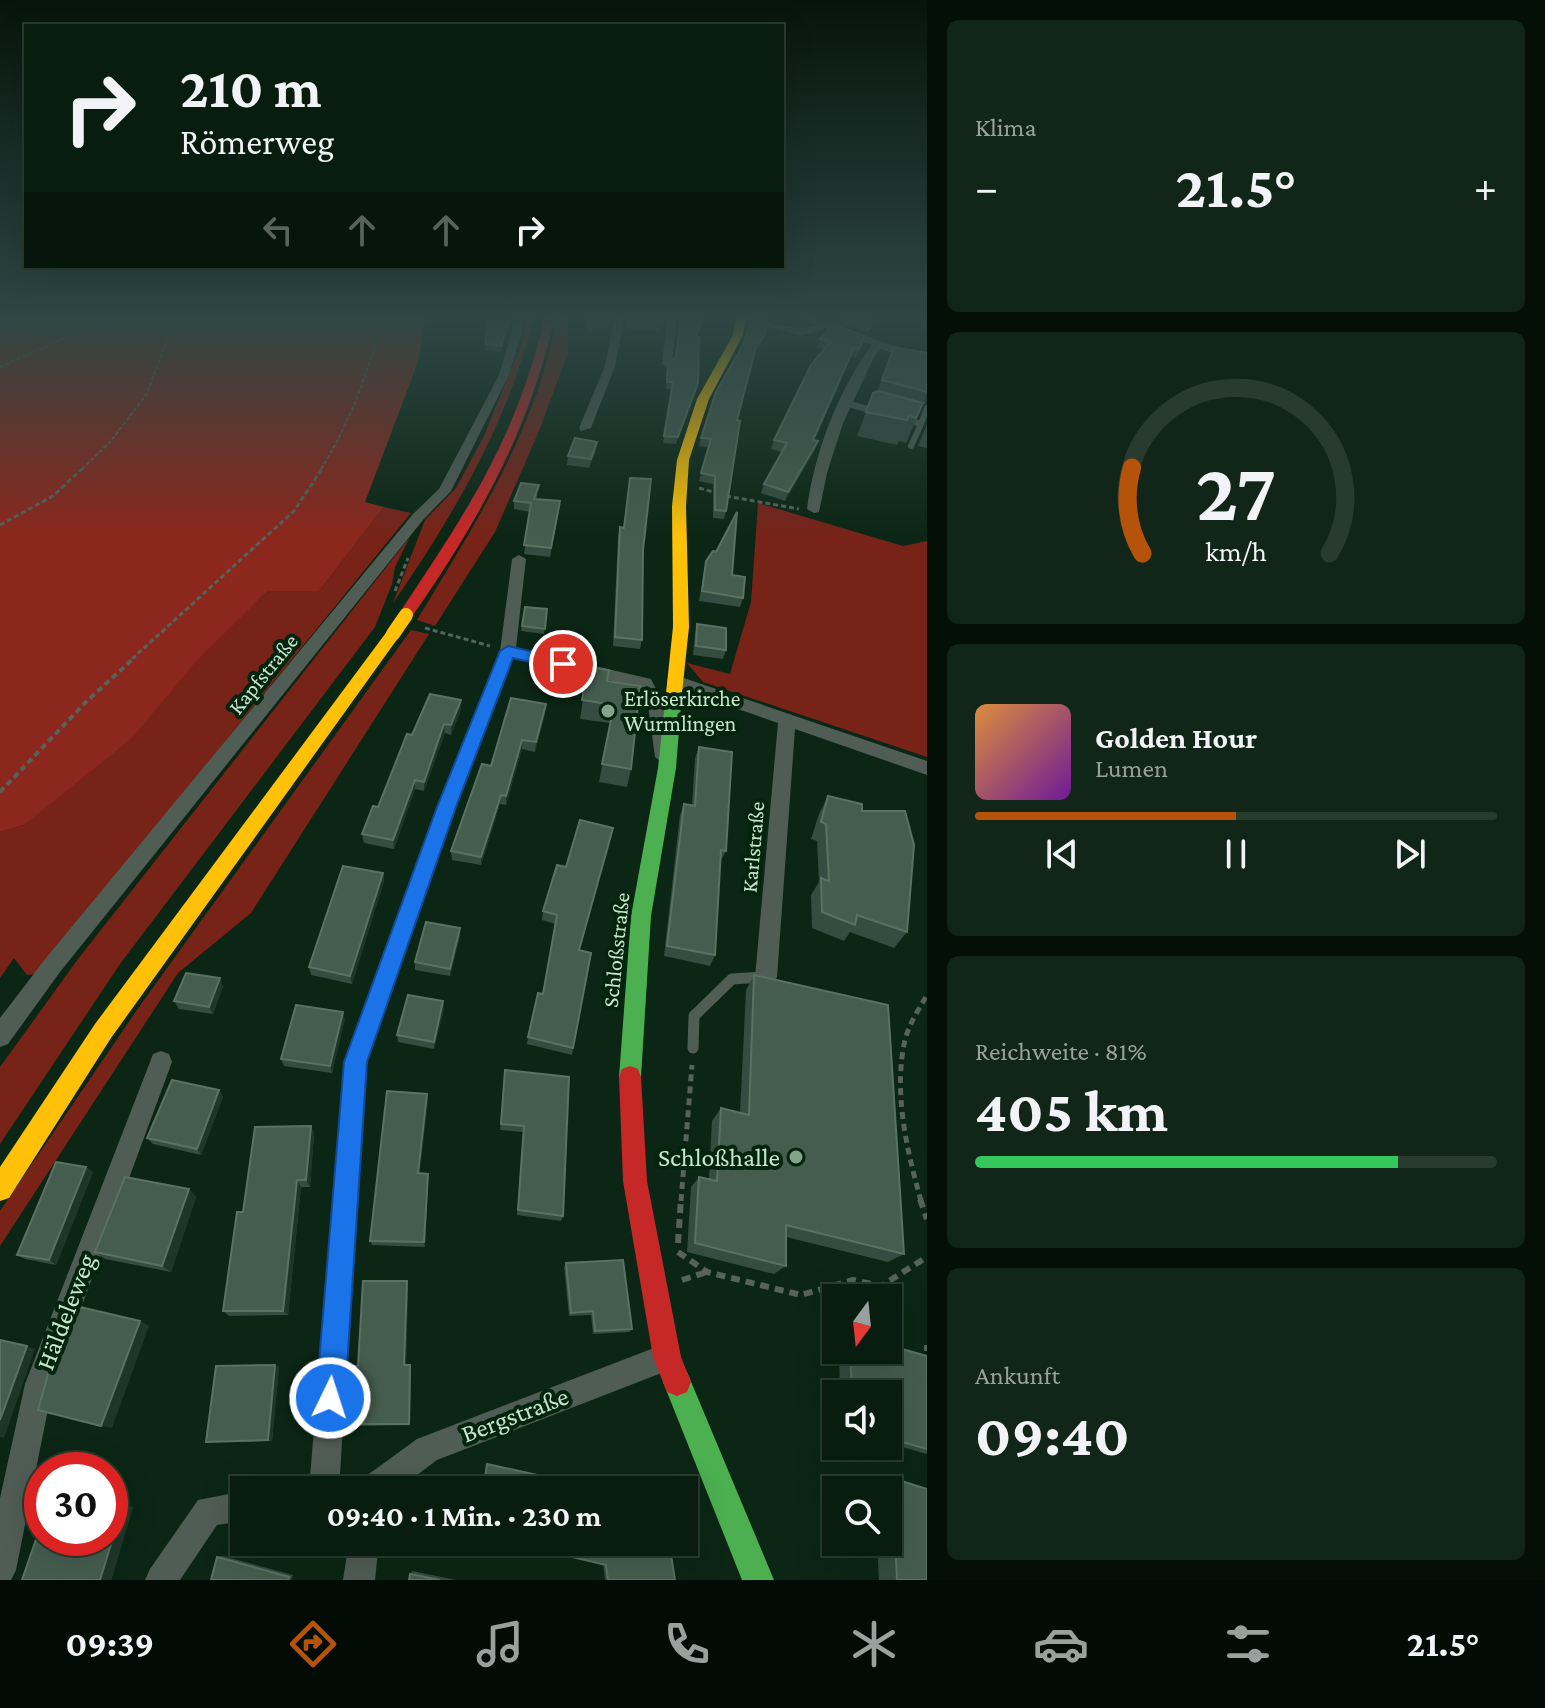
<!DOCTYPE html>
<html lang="de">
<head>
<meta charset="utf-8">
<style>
  :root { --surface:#081c0f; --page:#112518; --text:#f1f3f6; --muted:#98a19e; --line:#293a2f; --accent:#b45309 }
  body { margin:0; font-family:"Crimson Pro",serif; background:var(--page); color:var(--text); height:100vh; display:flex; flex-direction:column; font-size:30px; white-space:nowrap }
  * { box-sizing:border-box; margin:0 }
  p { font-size:26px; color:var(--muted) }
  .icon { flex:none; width:44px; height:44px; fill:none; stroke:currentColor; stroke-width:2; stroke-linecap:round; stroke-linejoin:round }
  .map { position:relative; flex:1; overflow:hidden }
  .drawer { display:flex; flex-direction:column; gap:20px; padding:20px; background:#040f08; width:618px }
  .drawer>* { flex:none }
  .banner { position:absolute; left:24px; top:24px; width:760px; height:244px; border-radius:0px; box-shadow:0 8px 32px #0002,0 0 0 2px var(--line); background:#081c0f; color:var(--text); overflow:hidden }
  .needle { width:52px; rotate:195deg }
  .fabs { position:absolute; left:822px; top:1284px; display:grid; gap:16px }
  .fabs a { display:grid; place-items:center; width:80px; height:80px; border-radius:0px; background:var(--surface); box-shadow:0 8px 32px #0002,0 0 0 2px var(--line); font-size:40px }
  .speed { position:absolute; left:24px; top:1452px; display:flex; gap:16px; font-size:40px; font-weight:700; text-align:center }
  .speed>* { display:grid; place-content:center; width:104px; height:104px; border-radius:50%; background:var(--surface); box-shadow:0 8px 32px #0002,0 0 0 2px var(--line); line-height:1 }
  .speed .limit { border:12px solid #d22; background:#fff; color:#111 }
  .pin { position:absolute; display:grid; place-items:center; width:68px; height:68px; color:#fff; margin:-34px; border:4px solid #fff; border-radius:50%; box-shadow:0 2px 8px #0007 }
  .me { position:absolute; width:88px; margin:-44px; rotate:4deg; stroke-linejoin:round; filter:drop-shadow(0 0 6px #0008) }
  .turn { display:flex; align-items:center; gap:28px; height:168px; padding:0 24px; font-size:36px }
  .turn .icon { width:104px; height:104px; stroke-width:2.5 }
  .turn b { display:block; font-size:56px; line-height:68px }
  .lanes { display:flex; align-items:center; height:76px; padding:0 24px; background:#0003; justify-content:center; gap:40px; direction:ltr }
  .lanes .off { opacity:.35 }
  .big { font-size:60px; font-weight:700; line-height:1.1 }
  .drawer .widget { flex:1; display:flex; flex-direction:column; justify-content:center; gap:12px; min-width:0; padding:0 28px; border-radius:12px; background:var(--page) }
  .drawer .dial { align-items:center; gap:0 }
  .dial svg { height:208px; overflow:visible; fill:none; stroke:var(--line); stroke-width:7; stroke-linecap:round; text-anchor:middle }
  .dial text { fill:var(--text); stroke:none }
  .song { display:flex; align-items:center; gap:24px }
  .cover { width:96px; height:96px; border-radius:12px; background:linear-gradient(135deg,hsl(30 70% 55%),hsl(280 70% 35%)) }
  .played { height:8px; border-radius:4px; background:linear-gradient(90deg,var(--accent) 50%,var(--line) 50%) }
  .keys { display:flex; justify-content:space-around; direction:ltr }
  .heat { display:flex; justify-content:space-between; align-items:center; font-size:44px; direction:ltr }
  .charge { height:12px; border-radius:6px; background:linear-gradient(90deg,#34c759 81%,var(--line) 0) }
  .trip { position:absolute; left:230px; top:1476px; width:468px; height:80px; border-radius:0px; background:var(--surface); box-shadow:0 8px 32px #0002,0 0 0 2px var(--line); font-weight:700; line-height:80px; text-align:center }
  .dock { display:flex; height:128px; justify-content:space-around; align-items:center; background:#030b06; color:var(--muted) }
  .dock .icon { width:56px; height:56px }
  .dock .current { color:var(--accent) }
  .dock b { font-size:36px; color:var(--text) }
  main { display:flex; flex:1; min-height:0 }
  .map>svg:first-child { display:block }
  .green { fill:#782318 }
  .forest { fill:#8b271c }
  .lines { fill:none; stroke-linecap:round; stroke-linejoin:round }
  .path-far4 { stroke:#556359; stroke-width:2; stroke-dasharray:4 2; stroke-linecap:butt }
  .path-far3 { stroke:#556359; stroke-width:3; stroke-dasharray:5 3; stroke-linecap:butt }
  .path-far2 { stroke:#556359; stroke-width:4; stroke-dasharray:6 4; stroke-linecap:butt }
  .path-far1 { stroke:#556359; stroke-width:5; stroke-dasharray:7 5; stroke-linecap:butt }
  .path { stroke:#556359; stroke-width:6; stroke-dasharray:9 6; stroke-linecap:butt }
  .lane-far1 { stroke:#505d54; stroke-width:6 }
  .lane { stroke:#505d54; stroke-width:11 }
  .street { fill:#505d54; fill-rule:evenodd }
  .fast { fill:#4caf50; fill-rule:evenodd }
  .slow { fill:#ffc107; fill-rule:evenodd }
  .jam { fill:#c62828; fill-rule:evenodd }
  .slow-bridge { stroke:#ffc107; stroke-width:14 }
  .wall { fill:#354c40 }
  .shaded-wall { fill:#1e3628 }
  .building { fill:#455d4e; stroke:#597262; stroke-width:2 }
  .route { fill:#1a73e8; stroke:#114b97; stroke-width:2 }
  .poi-dot { fill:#85a28b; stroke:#04250d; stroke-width:3 }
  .labels { text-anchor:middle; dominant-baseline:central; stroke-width:8; stroke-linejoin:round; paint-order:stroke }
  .street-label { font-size:22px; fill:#c6e5cb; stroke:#04250d }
  .poi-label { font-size:22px; fill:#c6e5cb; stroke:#04250d; text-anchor:start }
  .near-poi-label { font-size:26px; fill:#c6e5cb; stroke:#04250d; text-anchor:end }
  .near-street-label { font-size:26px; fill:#c6e5cb; stroke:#04250d }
</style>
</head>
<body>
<main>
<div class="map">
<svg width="927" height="1580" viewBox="0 0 927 1580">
  <rect width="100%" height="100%" fill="#0b2614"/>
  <path class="green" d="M527,316H534C509,421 454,515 393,603L425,520L456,488L484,436L520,348Z
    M557,316H568V353L539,431L495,532L435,626L417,620C475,524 538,428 557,316Z
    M758,503L903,546L927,541V757L703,682L687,663L730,674L751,602Z
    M384,507L411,513L36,974L27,975L14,958L0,978V832L24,825L268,591H319Z
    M410,537L395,567L392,584L375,627L120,964L0,1144V1067L78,959Z
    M411,630L429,634L251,913L178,973L0,1246V1211L139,1007Z"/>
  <path class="forest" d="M0,316H426L418,362L365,502L384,507L319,591H268L197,660L132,738L24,825L0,832Z"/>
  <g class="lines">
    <path class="path-far4" d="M0,328L22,316
      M0,367L114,316
      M82,469L110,442L146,395L177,316
      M321,469C351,422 369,369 383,316"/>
    <path class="path-far3" d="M699,488L717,493
      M726,496L799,509
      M0,525L53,496L84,467
      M395,591L408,558
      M425,628L490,646
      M132,659L294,511L323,467"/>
    <path class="path-far2" d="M0,792L85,703L135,657"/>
    <path class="path-far1" d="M681,1201L692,1065
      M921,1201C907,1151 893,1092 905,1040C909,1024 919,1009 927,995"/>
    <path class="path" d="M920,1199L927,1219
      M678,1243L681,1199
      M678,1252L707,1272L801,1295L853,1280L881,1286L927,1257
      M682,1280L707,1272
      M927,1345V1351"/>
    <path class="lane-far1" d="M846,403L877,412
      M907,420L921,424L927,408
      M911,446L921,424"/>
    <path class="lane" d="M693,1048L694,1016L732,979L763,977"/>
    <path class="street" d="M513,316H523L522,332L509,375L451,491L423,520L60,972L8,1044L0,1047V1018L46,958L413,514L439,489L499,375L512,332Z
      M615,316H625L615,366L591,428L581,431L579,428L605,366Z
      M667,316H677L672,364L667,367L662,364Z
      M727,316C757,316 788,334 816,325L797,316H811L927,358V365L881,349L874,357L843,423L827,473L819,512L814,513L807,509C814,454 838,390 872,345L826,328L802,336Z
      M519,555L526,559L516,648L651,679L664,705L673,757L664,764L655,757L648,705L639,687L513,658L456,807L366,1062L339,1490H309L344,1062L438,807L500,651L512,559Z
      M675,675L927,761V775L795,729L777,977L773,984L766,987L759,984L755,977L778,723L669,685L667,681Z
      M161,1051L169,1054L172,1062L53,1384L16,1570L11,1580H0V1498L25,1384L150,1062L153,1054Z
      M667,1343L677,1347L681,1357L677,1367L437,1460L397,1490H358L362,1479L417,1439Z
      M244,1491V1521L217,1525L180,1580H145L150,1569L198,1500Z
      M349,1542H379L375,1580H343Z"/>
    <path class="fast" d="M674,687L682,693L676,768L651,916L641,1077L638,1085L630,1088L622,1085L619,1077L631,916L658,768L666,693Z
      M677,1368L687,1372L774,1580H742L663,1382L667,1372Z"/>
    <path class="slow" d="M741,316L746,319L743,335L709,399L689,460L686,506L689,627L682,693L674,699L666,693L673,627L672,506L677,460L697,399L733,335L736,319Z
      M393,629L401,634L398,638L111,1038L9,1198L0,1201V1167L95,1024L388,630Z"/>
    <path class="jam" d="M545,316H555C529,432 478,522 411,618H401L398,615C467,511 516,440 545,316Z
      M630,1066L638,1069L641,1077L647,1181L681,1357L691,1382L687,1392L677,1396L667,1392L653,1357L623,1181L619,1077L622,1069Z"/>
    <path class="slow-bridge" d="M393,634L406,615"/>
  </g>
  <path class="wall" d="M588,316H612L607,332L587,331Z
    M628,316H667L660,331L625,329Z
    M679,316H702L697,337L698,383L676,444L663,443L671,389H666L667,370L668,363L676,358Z
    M751,316H771L769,320Z
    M840,318L874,319L868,333L839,323Z
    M509,321L508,327L501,352L485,350V344Z
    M820,339L862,345L856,358L851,356L814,440L815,450L785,501L761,493L764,484L782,452L771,449L774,440L824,349L817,348Z
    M762,344L754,354L737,420L726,511L724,519L713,518V484L699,481L708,447L699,446L701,438L716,392Z
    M894,347L927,353V403L923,404L906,443L899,441L897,445L857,436L873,393L877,392Z
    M927,424V448L918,446Z
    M597,442L596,451L589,468L567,465L568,456Z
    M538,494L536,499L559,510L550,557L524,554L530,512L514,509V501Z
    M620,527L643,550L642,640L640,649L613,646L618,537Z
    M706,561L732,575L743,598L740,607L699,601Z
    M525,607L547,609L544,634L521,631Z
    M697,624L726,650L723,659L693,655L695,634Z
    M588,667L607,681L631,769L627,787L599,782L610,723L580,719Z
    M461,709L451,735L445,733L424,791L415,789L394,849L364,843L362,834L378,807L412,735Z
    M545,714L535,752L522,749L506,805L500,804L481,865L452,860L451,851L491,766Z
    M699,747L726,851L720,862L715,955L710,966L664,956L680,815L684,804L692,805L695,758Z
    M828,796L862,811L907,932L894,948L850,932L844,941L812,928L811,895L819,882L817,841L811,839L819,814Z
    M557,865L580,951L573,1048L572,1055L527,1044L528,1037L543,994L555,924L542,920L543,911Z
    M383,873L384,881L352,984L311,975L309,967Z
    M460,928V936L450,976L415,970V962Z
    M754,975L904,1254L888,1262L786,1237V1266L774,1274L687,1252L691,1187L699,1177L709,1179L712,1121L721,1108L740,1113L746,990Z
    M223,986L213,1014L179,1009L174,1001Z
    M443,1001L444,1009L434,1049L398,1042L397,1035Z
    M345,1019L332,1073L284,1066L281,1059Z
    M505,1070L563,1216L561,1221L517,1215L523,1132L500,1130Z
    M219,1090L223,1097L201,1155L153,1144L147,1138Z
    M428,1101L419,1173L428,1174V1179L425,1247L372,1245L370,1241Z
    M311,1126L314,1134L310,1187H301L288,1315L229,1316L223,1311Z
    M93,1172L56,1265L25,1259L17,1255Z
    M189,1189L196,1197L171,1272L105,1259L95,1252Z
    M566,1263L632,1329L629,1332L593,1334L591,1315L569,1316L564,1267Z
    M407,1281L408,1285L406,1365H410L411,1367L410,1425L352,1426L349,1424L358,1366Z
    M839,1350H888L927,1356V1454L888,1443V1394H840Z
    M275,1365L279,1367L272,1441L206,1442Z
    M875,1478H892L927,1580H879L877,1542H888V1490H875Z
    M110,1503L133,1507L111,1580H22L110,1538Z
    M223,1556L293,1575L291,1580L217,1557Z
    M603,1564L675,1580H605Z
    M412,1571L456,1580H409Z"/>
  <path class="shaded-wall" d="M509,321L508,327L501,352V346Z
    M764,336L762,344L754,354L756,347Z
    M854,348L851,356L810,449L813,440Z
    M698,383L696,390L676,444L678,437Z
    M927,394V403L923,404Z
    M818,441L815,450L785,501L788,492Z
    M597,442L596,451L589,468L591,459Z
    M461,700V709L451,735V725Z
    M546,704L545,714L535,752L536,742Z
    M444,724L445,733L424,791V782Z
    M522,740V749L506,805V796Z
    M415,780V789L394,849L393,840Z
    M501,795L500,804L481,865V857Z
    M383,873L384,881L352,984L350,976Z
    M460,928V936L450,976V969Z
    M220,978L223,986L213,1014L209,1007Z
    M443,1001L444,1009L434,1049V1042Z
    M343,1012L345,1019L332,1073L330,1066Z
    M219,1090L223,1097L201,1155L197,1149Z
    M427,1094L428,1101L419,1179L418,1173Z
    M311,1126L314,1134L310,1187L306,1180Z
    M86,1167L93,1172L56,1265L49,1260Z
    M428,1174V1179L425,1247L424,1242Z
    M297,1180L301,1187L288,1315L283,1311Z
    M189,1189L196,1197L171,1272L162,1266Z
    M407,1281L408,1285L406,1367L404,1365Z
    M140,1321L149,1326L112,1428L101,1426Z
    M27,1346L35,1349L4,1438L0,1437V1420Z
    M275,1365L279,1367L272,1441L268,1440Z
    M410,1365L411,1367L410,1425L409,1424Z
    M133,1507L111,1580H100L122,1508Z"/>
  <path class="building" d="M588,316H611L608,325L588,324Z
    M628,316H665L661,324L626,322Z
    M681,316H702L696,337H699L698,383L678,437L664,436L673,382H667L668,363L676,357Z
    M842,316H866L874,319L869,329L840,318Z
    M752,318L768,322L764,336L756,347L737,420L740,421L726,511L715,510V476L701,473L711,439L701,438L716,392L743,345Z
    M488,320L509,321L501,346L485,344Z
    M833,324L865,336L859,349L854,348L813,440L818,441L788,492L764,484L787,443L774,440L811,365L830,342L820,339Z
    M894,347L927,353V392L882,380Z
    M878,391L923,403L916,418L909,416L907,420L866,412L873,393Z
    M575,438L597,442L591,459L568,456Z
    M630,478L651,479L643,550L642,640L615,637L620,527L624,528Z
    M521,483L539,485L534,499L560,501L551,548L524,545L531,503L514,501Z
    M737,512L732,575L745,577L743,598L702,591L706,561L713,551L716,552Z
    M525,607L547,609L545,629L522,626Z
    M697,624L726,628V650L696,646Z
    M588,667L609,670L607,681L640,686L631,769L602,764L614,705L582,700Z
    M430,694L461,700L451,725L444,724L424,782L415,780L393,840L362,834L373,806L378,807L407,734L412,735Z
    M511,698L546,704L536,742L522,740L506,796L501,795L481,857L451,851L482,764L491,766Z
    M699,747L732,752L726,851L721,850L715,955L667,946L684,804L695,806Z
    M828,796L862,804V811H905L914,845L907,932L857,915L855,925L822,912L821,878L829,881L826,824L821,822Z
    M580,820L613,828L579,950L591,953L573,1048L528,1037L538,993L543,994L557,915L543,911L557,865L566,867Z
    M343,866L383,873L350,976L309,967Z
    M426,922L460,928L450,969L415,962Z
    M186,973L220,978L209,1007L174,1001Z
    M754,975L888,1005L904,1254L786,1225V1266L695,1243L699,1177L717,1181L721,1108L749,1115Z
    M408,995L443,1001L434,1042L397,1035Z
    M296,1005L343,1012L330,1066L281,1059Z
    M505,1070L569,1077L563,1216L518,1210L524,1126L501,1124Z
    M172,1080L219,1090L197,1149L147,1138Z
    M387,1091L427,1094L418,1173L428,1174L424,1242L370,1241Z
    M311,1126L306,1180H297L283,1311H223L237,1212H243L255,1127Z
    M56,1162L86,1167L49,1260L17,1255Z
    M125,1177L189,1189L162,1266L95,1252Z
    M623,1260L632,1329L595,1331L593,1311L571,1313L566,1263Z
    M363,1281H407L404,1365H410L409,1424H349L353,1366H358Z
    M80,1307L140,1321L101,1426L38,1410L54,1353L61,1354Z
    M0,1340L27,1346L0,1420Z
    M888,1345L927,1356V1449L888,1438V1394H852L850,1350H888Z
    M275,1365L268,1440L206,1442L216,1366Z
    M487,1464L551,1478L550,1490H483Z
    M892,1478L927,1489V1580H897Z
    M110,1506L122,1508L100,1580H22L42,1522V1538H110Z
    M509,1542H669L675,1580H608L606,1565Z
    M217,1557L289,1577L288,1580H211Z
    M410,1574L440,1580H409Z"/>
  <linearGradient id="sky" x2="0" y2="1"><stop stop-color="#06150b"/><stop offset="0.59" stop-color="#2e4745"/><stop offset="1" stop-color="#2e4745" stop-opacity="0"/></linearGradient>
  <rect width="927" height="537" fill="url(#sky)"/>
  <path class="route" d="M508,646L568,660L571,664L563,670L513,658L456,807L367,1062L345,1398L341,1408L330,1413L320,1408L316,1398L344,1062L437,807L500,651Z"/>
  <g class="poi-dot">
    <circle cx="608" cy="711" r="8"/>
    <circle cx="796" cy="1157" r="8"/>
  </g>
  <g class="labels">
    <g class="street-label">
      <text transform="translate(263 674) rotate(-51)">Kapfstraße</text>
      <text transform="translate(753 847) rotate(-85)">Karlstraße</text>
      <text transform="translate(616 950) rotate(-84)">Schloßstraße</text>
    </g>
    <g class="poi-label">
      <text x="624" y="698">Erlöserkirche<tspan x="624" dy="25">Wurmlingen</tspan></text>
    </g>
    <g class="near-poi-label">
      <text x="780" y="1157">Schloßhalle</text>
    </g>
    <g class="near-street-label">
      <text transform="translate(66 1312) rotate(-69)">Häldeleweg</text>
      <text transform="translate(515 1415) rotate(-21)">Bergstraße</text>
    </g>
  </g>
</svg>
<div class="fabs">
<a><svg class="needle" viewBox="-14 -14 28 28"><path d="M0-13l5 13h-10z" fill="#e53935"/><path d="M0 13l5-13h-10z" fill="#98a19e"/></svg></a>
<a><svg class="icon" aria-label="sound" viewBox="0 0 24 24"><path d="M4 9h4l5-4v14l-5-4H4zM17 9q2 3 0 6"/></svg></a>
<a><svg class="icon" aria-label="search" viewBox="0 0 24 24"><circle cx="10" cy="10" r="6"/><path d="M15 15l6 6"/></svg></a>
</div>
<div class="speed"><div class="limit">30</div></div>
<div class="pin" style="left:563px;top:664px;background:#d93025"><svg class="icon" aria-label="arrive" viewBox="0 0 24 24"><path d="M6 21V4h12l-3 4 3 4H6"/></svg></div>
<svg class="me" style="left:330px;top:1398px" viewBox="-20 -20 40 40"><circle r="17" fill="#1a73e8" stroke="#fff" stroke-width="3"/><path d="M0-11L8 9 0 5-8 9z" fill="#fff"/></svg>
<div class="trip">09:40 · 1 Min. · 230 m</div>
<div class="banner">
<div class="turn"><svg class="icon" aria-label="right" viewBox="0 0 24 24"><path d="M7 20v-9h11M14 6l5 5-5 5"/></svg><div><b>210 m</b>Römerweg</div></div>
<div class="lanes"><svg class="icon off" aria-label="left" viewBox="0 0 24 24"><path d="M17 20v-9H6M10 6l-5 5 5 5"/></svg><svg class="icon off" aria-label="ahead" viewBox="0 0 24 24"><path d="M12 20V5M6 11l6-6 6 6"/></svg><svg class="icon off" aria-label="ahead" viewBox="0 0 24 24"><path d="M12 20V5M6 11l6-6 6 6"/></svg><svg class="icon" aria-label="right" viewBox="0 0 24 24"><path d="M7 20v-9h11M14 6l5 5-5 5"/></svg></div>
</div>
</div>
<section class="drawer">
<div class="widget"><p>Klima</p>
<div class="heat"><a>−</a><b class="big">21.5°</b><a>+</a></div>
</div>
<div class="widget dial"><svg viewBox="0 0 100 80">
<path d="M14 69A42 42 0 1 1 86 69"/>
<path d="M14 69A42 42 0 0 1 10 36" stroke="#b45309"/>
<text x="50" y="56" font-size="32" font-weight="700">27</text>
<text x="50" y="72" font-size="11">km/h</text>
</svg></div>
<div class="widget">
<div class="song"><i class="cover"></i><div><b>Golden Hour</b><p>Lumen</p></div></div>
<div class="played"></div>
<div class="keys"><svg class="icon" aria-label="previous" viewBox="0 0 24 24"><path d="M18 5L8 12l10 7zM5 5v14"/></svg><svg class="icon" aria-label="pause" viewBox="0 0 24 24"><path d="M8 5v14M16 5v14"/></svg><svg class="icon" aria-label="next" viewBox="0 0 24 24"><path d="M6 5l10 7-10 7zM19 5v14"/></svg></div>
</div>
<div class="widget"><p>Reichweite · 81%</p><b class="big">405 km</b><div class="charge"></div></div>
<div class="widget"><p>Ankunft</p><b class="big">09:40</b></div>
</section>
</main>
<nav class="dock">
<b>09:39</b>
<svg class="icon current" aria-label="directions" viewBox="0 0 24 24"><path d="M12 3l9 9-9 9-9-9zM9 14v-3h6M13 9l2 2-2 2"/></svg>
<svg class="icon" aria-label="music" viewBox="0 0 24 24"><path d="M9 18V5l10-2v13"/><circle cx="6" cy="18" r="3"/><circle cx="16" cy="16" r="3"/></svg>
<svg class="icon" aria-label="phone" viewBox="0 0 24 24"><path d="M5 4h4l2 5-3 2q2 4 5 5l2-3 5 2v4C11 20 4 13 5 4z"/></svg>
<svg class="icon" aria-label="climate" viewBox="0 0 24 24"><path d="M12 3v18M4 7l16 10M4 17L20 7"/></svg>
<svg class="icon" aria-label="car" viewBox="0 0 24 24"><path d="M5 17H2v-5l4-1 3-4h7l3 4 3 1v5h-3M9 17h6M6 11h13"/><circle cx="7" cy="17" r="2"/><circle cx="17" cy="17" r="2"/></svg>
<svg class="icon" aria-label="filters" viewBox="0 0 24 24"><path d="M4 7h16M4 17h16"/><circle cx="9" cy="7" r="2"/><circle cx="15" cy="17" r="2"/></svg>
<b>21.5°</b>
</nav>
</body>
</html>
